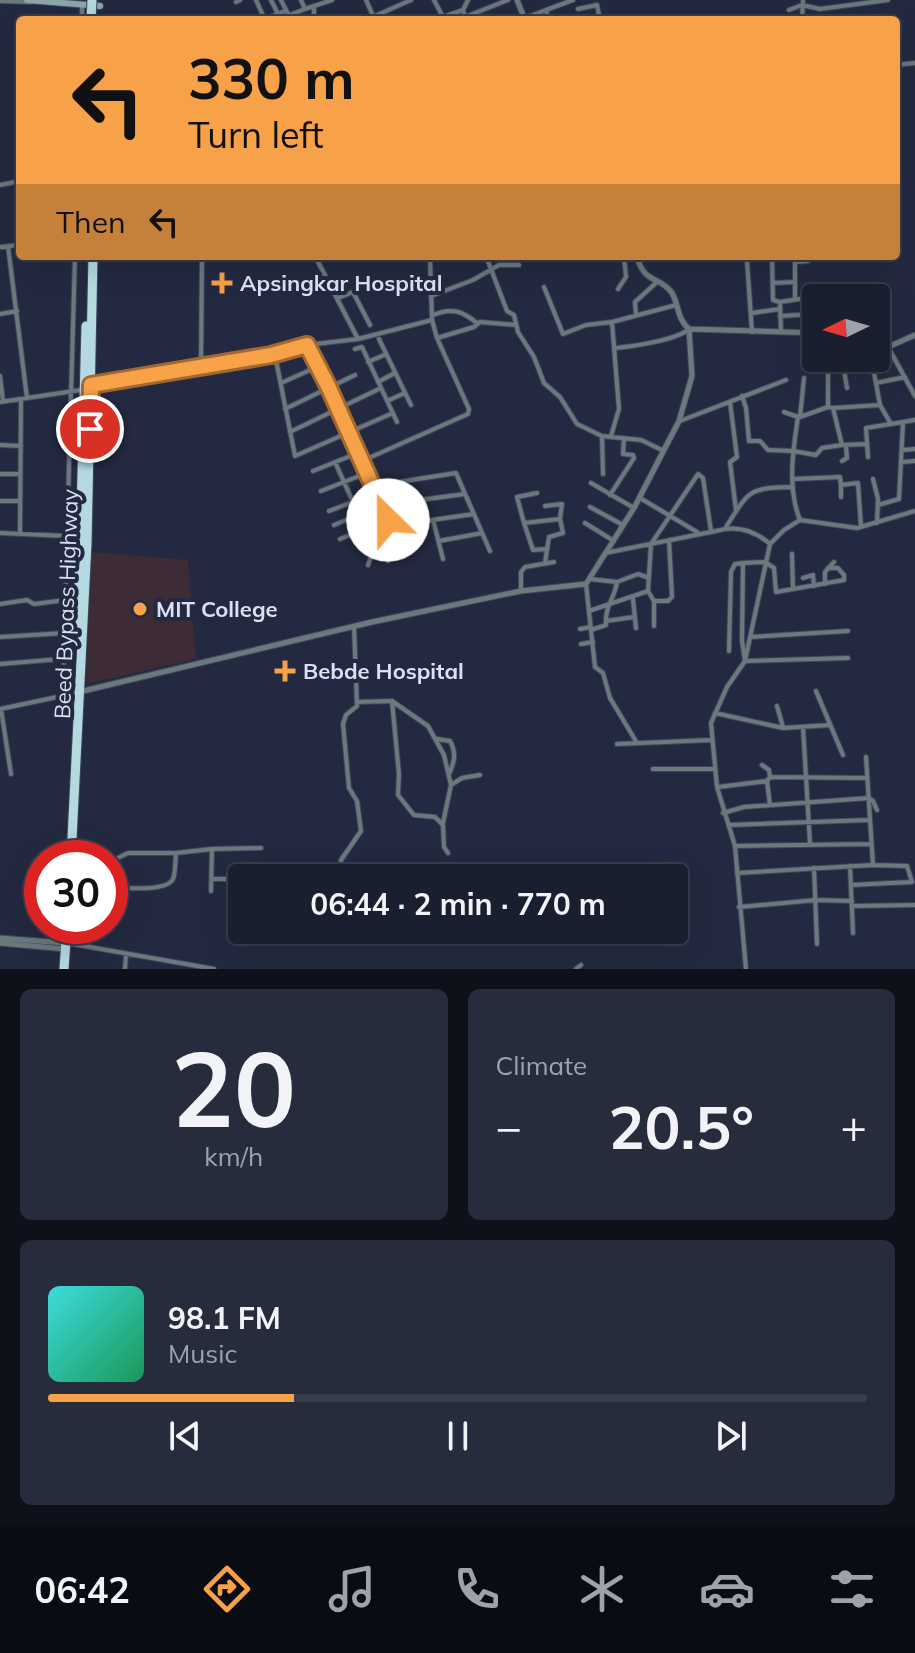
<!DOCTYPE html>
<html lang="en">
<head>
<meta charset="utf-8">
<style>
  :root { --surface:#1a1f30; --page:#272c3c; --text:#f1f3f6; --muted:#9fa2ab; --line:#383d4c; --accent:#f7a149 }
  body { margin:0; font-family:Mulish,sans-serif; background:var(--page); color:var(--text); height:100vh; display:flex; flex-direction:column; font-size:30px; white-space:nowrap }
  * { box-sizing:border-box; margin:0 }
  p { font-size:26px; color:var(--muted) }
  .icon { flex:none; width:44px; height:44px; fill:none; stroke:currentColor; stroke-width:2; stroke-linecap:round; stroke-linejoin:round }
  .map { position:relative; height:969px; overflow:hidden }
  .details { display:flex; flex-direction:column; gap:20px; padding:20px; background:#0e111a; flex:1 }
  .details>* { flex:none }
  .hud { position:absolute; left:16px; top:16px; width:884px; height:244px; border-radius:8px; box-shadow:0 8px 32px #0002,0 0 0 2px var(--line); background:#f7a149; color:#111; overflow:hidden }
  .needle { width:52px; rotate:265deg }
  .buttons { position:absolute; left:802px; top:284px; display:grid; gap:16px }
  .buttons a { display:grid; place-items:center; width:88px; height:88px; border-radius:8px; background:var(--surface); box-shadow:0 8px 32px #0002,0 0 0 2px var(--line); font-size:40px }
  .speed { position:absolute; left:24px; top:840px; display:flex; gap:16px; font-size:40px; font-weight:700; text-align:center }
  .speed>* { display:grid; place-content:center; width:104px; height:104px; border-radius:50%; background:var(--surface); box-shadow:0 8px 32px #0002,0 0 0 2px var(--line); line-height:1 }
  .speed .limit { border:12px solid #d22; background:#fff; color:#111 }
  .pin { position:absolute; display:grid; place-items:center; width:68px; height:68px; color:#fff; margin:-34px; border:4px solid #fff; border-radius:50%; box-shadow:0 2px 8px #0007 }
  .me { position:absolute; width:88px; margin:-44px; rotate:337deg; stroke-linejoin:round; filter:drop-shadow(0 0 6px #0008) }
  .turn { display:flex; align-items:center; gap:28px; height:168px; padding:0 40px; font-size:36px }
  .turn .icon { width:104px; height:104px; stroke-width:2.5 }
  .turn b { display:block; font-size:56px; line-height:68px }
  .then { display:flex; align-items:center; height:76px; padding:0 40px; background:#0003; gap:16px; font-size:30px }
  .big { font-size:60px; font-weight:700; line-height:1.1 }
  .details .widget { flex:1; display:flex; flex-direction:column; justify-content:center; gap:12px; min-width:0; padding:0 28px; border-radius:12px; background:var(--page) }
  .details .dial { align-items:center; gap:0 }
  .dial b { font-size:104px; line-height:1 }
  .song { display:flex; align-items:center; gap:24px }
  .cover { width:96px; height:96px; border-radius:12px; background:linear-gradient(135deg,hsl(180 70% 55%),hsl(150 70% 35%)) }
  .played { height:8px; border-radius:4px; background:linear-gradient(90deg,var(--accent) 30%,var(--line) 30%) }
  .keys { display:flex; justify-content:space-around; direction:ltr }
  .heat { display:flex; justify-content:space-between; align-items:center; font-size:44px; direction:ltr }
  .details .tiles { flex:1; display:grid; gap:20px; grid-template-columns:1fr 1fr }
  .widget:last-child { grid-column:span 2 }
  .trip { position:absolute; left:228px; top:864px; width:460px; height:80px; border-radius:8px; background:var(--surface); box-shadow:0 8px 32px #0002,0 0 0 2px var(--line); font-weight:700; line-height:80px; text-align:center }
  .dock { display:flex; height:128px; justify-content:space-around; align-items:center; background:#0a0c13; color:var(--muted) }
  .dock .icon { width:56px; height:56px }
  .dock .current { color:var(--accent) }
  .dock b { font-size:36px; color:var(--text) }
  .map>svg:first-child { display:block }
  .education { fill:#3d2c36 }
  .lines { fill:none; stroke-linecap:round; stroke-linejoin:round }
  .minor-casing { stroke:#40465c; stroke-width:6 }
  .tertiary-casing { stroke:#40465c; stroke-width:7 }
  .secondary-casing { stroke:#40465c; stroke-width:8 }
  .trunk-casing { stroke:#40465c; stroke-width:11 }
  .minor { stroke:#6a797d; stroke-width:4 }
  .tertiary { stroke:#6a797d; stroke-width:5 }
  .secondary { stroke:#8da6ac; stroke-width:6 }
  .trunk { stroke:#b4d9e0; stroke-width:9 }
  .trunk-bridge-casing { stroke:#40465c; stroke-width:11; stroke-linecap:butt }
  .trunk-bridge { stroke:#b4d9e0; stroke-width:9 }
  .route-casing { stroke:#a1692f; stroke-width:20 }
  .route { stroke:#f7a149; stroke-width:14 }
  .poi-dot { fill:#f7a149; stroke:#232940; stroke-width:3 }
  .labels { text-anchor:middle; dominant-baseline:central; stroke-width:8; stroke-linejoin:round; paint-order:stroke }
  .poi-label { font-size:22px; font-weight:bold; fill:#dbe1f0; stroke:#232940; text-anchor:start }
  .street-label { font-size:22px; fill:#dbe1f0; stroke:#232940 }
</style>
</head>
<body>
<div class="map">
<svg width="915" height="969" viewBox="0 0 915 969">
  <rect width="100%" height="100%" fill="#232940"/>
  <path class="education" d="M91,552L188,560L196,659L86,684Z"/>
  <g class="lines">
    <defs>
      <path id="minor" d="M256,0L265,20
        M271,0L278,14
        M281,0L291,20
        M301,0L305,9L332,0
        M366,0L375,20
        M434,0L443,17L463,10L466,20
        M0,1L31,2
        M236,2L240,0
        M578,9L597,5L600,20
        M463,10L468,0
        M546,10L573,0
        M789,10L802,5L820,9L888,0
        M287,16L305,9
        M465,17L508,0
        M525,18L546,10L549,20
        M265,19L285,11
        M82,20V6
        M314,20V7
        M366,20L411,0
        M585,20L599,17
        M802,20L803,0
        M896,65L915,63
        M0,185L20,181
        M8,246L27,398
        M0,247L20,245
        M75,256L67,536L81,537
        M315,256L358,339
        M486,256L507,311L514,315L518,332L534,357L544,383L560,397L577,424L602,436L641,440L664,451
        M772,256L773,300L780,302L781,332
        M722,259L744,258L747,261L752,332
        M795,282V299
        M773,283L795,282V262L808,261
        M544,287L563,334L586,325L612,322L676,305
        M618,289L626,277L624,256
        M431,296L473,280L499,265H519
        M338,298L353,292L370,325
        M780,302L812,297
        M752,313L780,309
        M0,314L17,311
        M433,315C452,307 462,311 477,323
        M636,315L635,302L657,282
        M780,316L816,314
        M432,320L437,338L474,327L480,322L516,325
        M379,339L411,405
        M307,345L329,388L390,526L474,514
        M888,347L915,396
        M616,348C634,346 677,340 689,329
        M355,349L362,347L397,422
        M275,355L295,456L393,413
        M828,358V407L833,408L842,445L867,444
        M852,358L851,362L870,364L873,367L880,405
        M368,362L384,355
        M201,365L202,256
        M0,376L3,401
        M378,382L395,373
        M281,383L319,366
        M876,383L905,377
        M93,385L271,355L307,345L358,339L432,320L430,256
        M847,388L843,364L845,362H851
        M742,396L746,408L749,441H760L768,450L793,451L816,455L822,448L842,445
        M387,401L405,393
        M0,402L81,390
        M730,402L737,457L730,462L736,510
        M833,408L880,405L891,424
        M285,409L355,375
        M784,412L798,417
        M800,417L828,407
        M680,421L786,380
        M903,422L915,420
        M290,432L381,388
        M602,436L603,474
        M611,436L619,409L612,322
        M0,445L21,446
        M902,450L915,449
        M868,457L866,428L903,422L899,499L878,505
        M362,461L468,414L469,409L437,338
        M842,461L847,458L846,447
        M335,462L353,502
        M902,462L915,461
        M313,471L358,453
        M0,474H20
        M793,479L840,477L841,485L858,483L861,527
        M873,479L878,499L877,523
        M591,483L634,508
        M841,485V497
        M373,486L456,473L490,551
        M321,491L367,473
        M537,493L517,497L524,523L560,519L563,533L549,537L545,563
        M610,495L634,458L633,455L623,454L624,438
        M640,498L697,532
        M0,501H20
        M545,506L562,504L560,519
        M590,507L623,525
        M329,511L376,493
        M354,517L360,530
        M433,520L443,559
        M800,520C787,488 793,450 798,417H800L804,378
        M524,523L533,550L547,549
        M585,523L614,541
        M334,525L382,505L465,494
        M374,525L388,561
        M726,527C750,489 749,488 793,487
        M0,533L67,536L63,695
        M20,534L21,399
        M340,539L388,520
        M439,541L482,533
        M605,553L716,531C736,525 753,529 770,544
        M792,554L793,589
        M368,565L372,554L383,549
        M828,568H838L844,575V580L776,592L774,568L765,562L743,563L742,641L745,661L848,658
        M803,578L813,575L814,586
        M590,579L617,582L638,574L649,578
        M586,584L595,667L603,673L610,698L637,743
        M825,584V572L834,562
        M521,591V572L525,567L554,562
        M648,591L654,601V626
        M633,599L636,628
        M654,601H668L672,597L669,540
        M0,604L27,600L34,604L66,600
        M589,611L648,591L651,544L698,474L703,478L711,531
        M606,621L634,617
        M580,629L591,627
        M591,630L606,625C605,604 614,601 617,582
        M0,637L65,633
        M750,637L848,631
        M581,644L593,642
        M729,651L731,572L735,564L743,563
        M0,664L61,659
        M816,691L843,755
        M392,701L428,726L444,755L451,785L462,778L480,775
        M357,702L392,701L399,774L398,795L414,815L435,817L443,825L444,847L448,853
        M777,706L783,727
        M0,709L76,693
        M1,709L11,774
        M715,713L783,728L830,725
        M803,727L810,843
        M437,739L450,741C456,752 455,760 450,772
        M617,744L711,740
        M866,757L873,865
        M762,765L769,770L770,777
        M653,769H715
        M718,787L767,781
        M770,805L767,781L770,777L866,778
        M723,813L744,807L869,798L873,801L877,810
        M443,823L451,785
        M729,825L869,820
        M735,846L871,844
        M212,849L261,848
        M110,862L128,853H176
        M850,866L853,933
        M814,868L817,944
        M737,873L873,865L907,866L912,882L851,885
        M341,876V860L361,831L357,801L349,788L343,724L346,715L357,706L354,626
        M212,879H242
        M110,887C123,888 167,892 173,879C176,871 175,860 176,853L212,849L211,891
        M852,906L915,905
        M739,907L816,900L852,901
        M67,943L214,969
        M125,969L126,954
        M576,969L581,965
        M746,969L735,846L717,787L711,723L727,687L745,661L770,544L784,530L800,520L857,528L915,511"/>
      <path id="tertiary" d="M517,0L525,20
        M689,329L816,333
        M876,348L888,347L915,335
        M79,692L372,622L521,591L586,584L634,508L679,421L692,376L689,329C677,319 679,305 672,293C660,275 644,285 637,256
        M0,938L65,943
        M0,943L65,949"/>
      <path id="secondary" d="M27,0L100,6"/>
      <path id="trunk" d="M78,623L86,326
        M71,858L87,543L93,256
        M64,969L67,926"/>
    </defs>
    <use href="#minor" class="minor-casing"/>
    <use href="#tertiary" class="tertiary-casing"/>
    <use href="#secondary" class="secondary-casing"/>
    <use href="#trunk" class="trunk-casing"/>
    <use href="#minor" class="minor"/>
    <use href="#tertiary" class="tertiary"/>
    <use href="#secondary" class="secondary"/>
    <use href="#trunk" class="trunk"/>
    <defs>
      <path id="trunk-bridge" d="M91,20L92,0"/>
    </defs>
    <use href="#trunk-bridge" class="trunk-bridge-casing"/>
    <use href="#trunk-bridge" class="trunk-bridge"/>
  </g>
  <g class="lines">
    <defs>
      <path id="route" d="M90,429L91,385L271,355L307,345L329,388L388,520"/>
    </defs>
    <use href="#route" class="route-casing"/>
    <use href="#route" class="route"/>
  </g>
  <g class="poi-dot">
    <path d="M218 271h8v8h8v8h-8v8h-8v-8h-8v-8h8z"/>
    <circle cx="140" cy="609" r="8"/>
    <path d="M281 659h8v8h8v8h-8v8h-8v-8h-8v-8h8z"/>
  </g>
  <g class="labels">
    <g class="poi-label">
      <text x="240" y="283">Apsingkar Hospital</text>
      <text x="156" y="609">MIT College</text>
      <text x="303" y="671">Bebde Hospital</text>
    </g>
    <g class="street-label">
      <text transform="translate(66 604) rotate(-88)">Beed Bypass Highway</text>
    </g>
  </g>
</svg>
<div class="buttons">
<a><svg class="needle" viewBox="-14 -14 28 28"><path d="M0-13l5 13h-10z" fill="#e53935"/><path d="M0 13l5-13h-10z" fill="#9fa2ab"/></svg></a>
</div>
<div class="speed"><div class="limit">30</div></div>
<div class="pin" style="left:90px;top:429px;background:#d93025"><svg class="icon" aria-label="arrive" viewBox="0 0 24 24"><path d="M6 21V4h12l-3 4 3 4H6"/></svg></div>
<svg class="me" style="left:388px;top:520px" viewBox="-20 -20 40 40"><circle r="19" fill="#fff"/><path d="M0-13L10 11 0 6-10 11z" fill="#f7a149"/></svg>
<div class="trip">06:44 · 2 min · 770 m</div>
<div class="hud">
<div class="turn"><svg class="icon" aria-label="left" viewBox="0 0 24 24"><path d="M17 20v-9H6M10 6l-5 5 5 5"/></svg><div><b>330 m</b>Turn left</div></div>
<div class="then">Then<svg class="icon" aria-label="left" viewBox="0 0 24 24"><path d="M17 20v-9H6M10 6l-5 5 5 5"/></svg></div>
</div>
</div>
<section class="details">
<div class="tiles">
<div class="widget dial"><b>20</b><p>km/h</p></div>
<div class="widget"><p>Climate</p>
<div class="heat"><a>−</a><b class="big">20.5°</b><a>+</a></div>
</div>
<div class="widget">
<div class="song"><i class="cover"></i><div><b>98.1 FM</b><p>Music</p></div></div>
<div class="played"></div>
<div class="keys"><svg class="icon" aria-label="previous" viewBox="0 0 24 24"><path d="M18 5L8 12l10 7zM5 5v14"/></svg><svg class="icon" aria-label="pause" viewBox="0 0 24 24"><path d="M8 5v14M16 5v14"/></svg><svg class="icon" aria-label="next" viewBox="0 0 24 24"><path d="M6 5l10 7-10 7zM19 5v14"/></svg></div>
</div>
</div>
</section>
<nav class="dock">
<b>06:42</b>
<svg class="icon current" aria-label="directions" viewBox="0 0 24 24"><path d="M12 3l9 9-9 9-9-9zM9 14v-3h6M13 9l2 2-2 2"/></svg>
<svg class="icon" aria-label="music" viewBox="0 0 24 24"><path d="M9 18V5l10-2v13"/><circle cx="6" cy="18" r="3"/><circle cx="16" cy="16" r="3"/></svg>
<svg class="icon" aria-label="phone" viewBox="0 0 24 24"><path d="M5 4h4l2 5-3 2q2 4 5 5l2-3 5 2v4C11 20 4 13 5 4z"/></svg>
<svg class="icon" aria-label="climate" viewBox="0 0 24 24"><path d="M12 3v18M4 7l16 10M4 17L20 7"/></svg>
<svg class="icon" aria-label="car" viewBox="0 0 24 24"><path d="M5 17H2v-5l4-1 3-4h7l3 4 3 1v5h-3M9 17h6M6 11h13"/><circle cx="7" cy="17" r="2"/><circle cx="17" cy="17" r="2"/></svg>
<svg class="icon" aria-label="filters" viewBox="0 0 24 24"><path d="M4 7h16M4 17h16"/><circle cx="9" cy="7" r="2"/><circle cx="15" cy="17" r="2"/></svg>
</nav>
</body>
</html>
